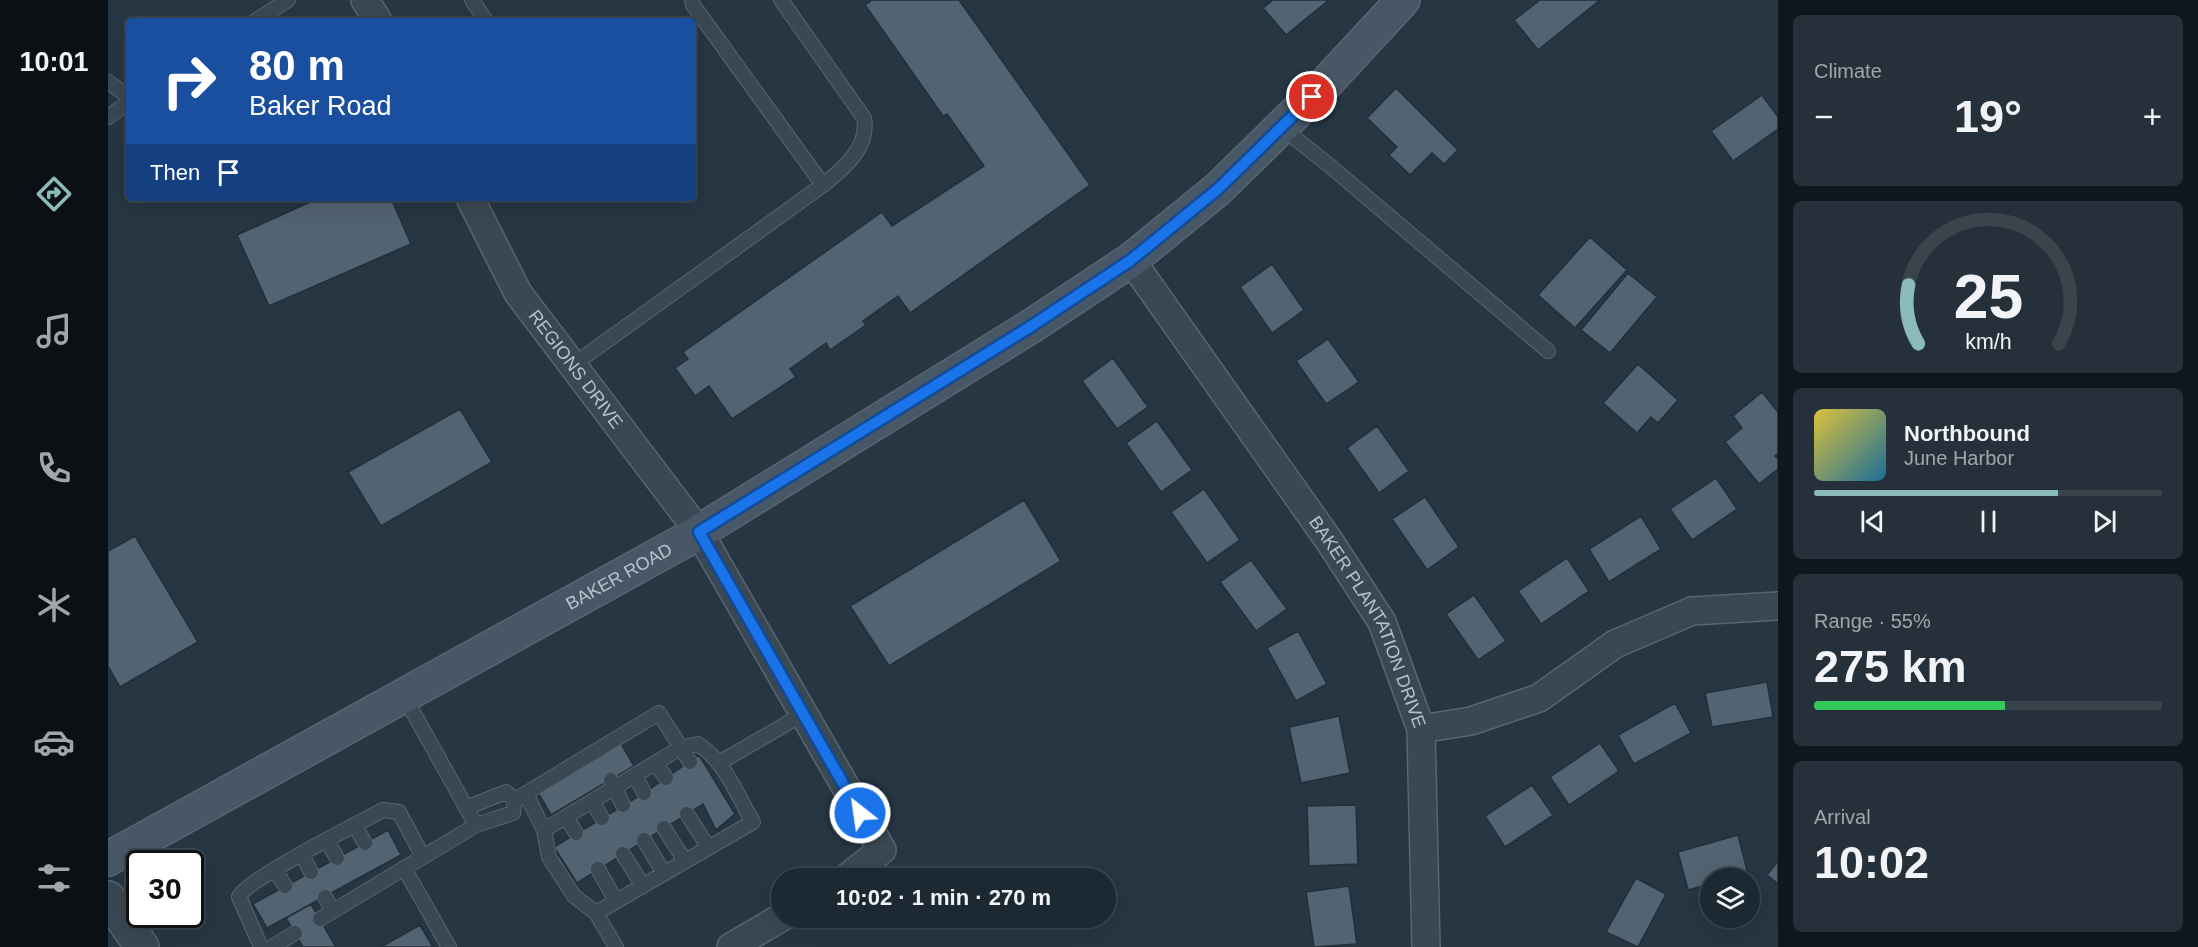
<!DOCTYPE html>
<html lang="en">
<head>
<meta charset="utf-8">
<style>
  :root { --surface:#1c2832; --page:#25303a; --text:#f1f3f6; --muted:#a0a6ac; --line:#3a444d; --accent:#8bbbb9 }
  body { margin:0; font-family:Helvetica,sans-serif; background:var(--page); color:var(--text); height:100vh; display:flex; flex-direction:column; font-size:22px; white-space:nowrap }
  * { box-sizing:border-box; margin:0 }
  p { font-size:20px; color:var(--muted) }
  .icon { flex:none; width:33px; height:33px; fill:none; stroke:currentColor; stroke-width:2; stroke-linecap:round; stroke-linejoin:round }
  .map { position:relative; flex:1; overflow:hidden }
  .details { display:flex; flex-direction:column; gap:15px; padding:15px; background:#0f161c; width:420px }
  .details>* { flex:none }
  .top-card { position:absolute; left:18px; top:18px; width:570px; height:183px; border-radius:6px; box-shadow:0 6px 24px #0002,0 0 0 2px var(--line); background:#1a4fa0; color:#fff; overflow:hidden }
  .fabs { position:absolute; left:1592px; top:868px; display:grid; gap:12px }
  .fabs a { display:grid; place-items:center; width:60px; height:60px; border-radius:50%; background:var(--surface); box-shadow:0 6px 24px #0002,0 0 0 2px var(--line); font-size:30px }
  .speed { position:absolute; left:18px; top:850px; display:flex; gap:12px; font-size:30px; font-weight:700; text-align:center }
  .speed>* { display:grid; place-content:center; width:78px; height:78px; border-radius:50%; background:var(--surface); box-shadow:0 6px 24px #0002,0 0 0 2px var(--line); line-height:1 }
  .speed .limit { border:3px solid #111; border-radius:9px; background:#fff; color:#111 }
  .pin { position:absolute; display:grid; place-items:center; width:51px; height:51px; color:#fff; margin:-26px; border:3px solid #fff; border-radius:50%; box-shadow:0 2px 6px #0007 }
  .me { position:absolute; width:66px; margin:-33px; rotate:330deg; stroke-linejoin:round; filter:drop-shadow(0 0 4px #0008) }
  .turn { display:flex; align-items:center; gap:21px; height:126px; padding:0 24px; font-size:27px }
  .turn .icon { width:78px; height:78px; stroke-width:2.5 }
  .turn b { display:block; font-size:42px; line-height:51px }
  .then { display:flex; align-items:center; height:57px; padding:0 24px; background:#0003; gap:12px; font-size:22px }
  .big { font-size:45px; font-weight:700; line-height:1.1 }
  .details .card { flex:1; display:flex; flex-direction:column; justify-content:center; gap:9px; min-width:0; padding:0 21px; border-radius:9px; background:var(--page) }
  .details .dial { align-items:center; gap:0 }
  .dial svg { height:156px; overflow:visible; fill:none; stroke:var(--line); stroke-width:7; stroke-linecap:round; text-anchor:middle }
  .dial text { fill:var(--text); stroke:none }
  .song { display:flex; align-items:center; gap:18px }
  .cover { width:72px; height:72px; border-radius:9px; background:linear-gradient(135deg,hsl(50 70% 55%),hsl(200 70% 35%)) }
  .played { height:6px; border-radius:3px; background:linear-gradient(90deg,var(--accent) 70%,var(--line) 70%) }
  .keys { display:flex; justify-content:space-around; direction:ltr }
  .heat { display:flex; justify-content:space-between; align-items:center; font-size:33px; direction:ltr }
  .charge { height:9px; border-radius:4px; background:linear-gradient(90deg,#34c759 55%,var(--line) 0) }
  .trip { position:absolute; left:663px; top:868px; width:345px; height:60px; border-radius:30px; background:var(--surface); box-shadow:0 6px 24px #0002,0 0 0 2px var(--line); font-weight:700; line-height:60px; text-align:center }
  main { display:flex; flex:1; min-height:0 }
  .dock { display:flex; flex-direction:column; width:108px; justify-content:space-around; align-items:center; background:#0b1014; color:var(--muted) }
  .dock .icon { width:42px; height:42px }
  .dock .active { color:var(--accent) }
  .dock b { font-size:27px; color:var(--text) }
  .map>svg:first-child { display:block }
  .building { fill:#526371; stroke:#212f3a; stroke-width:1.5 }
  .lines { fill:none; stroke-linecap:round; stroke-linejoin:round }
  .service-casing { stroke:#596570; stroke-width:16 }
  .minor-casing { stroke:#596570; stroke-width:30 }
  .tertiary-casing { stroke:#596570; stroke-width:36 }
  .secondary-casing { stroke:#596570; stroke-width:36 }
  .service { stroke:#3a4853; stroke-width:14 }
  .minor { stroke:#3a4853; stroke-width:27 }
  .tertiary { stroke:#3a4853; stroke-width:33 }
  .secondary { stroke:#485766; stroke-width:33 }
  .route-casing { stroke:#114b97; stroke-width:15 }
  .route { stroke:#1a73e8; stroke-width:10 }
  .labels { text-anchor:middle; dominant-baseline:central; stroke-width:6; stroke-linejoin:round; paint-order:stroke }
  .street-label { font-size:18px; fill:#b8c2cd; stroke:#1f2d38 }
</style>
</head>
<body>
<main>
<nav class="dock">
<b>10:01</b>
<svg class="icon active" aria-label="directions" viewBox="0 0 24 24"><path d="M12 3l9 9-9 9-9-9zM9 14v-3h6M13 9l2 2-2 2"/></svg>
<svg class="icon" aria-label="music" viewBox="0 0 24 24"><path d="M9 18V5l10-2v13"/><circle cx="6" cy="18" r="3"/><circle cx="16" cy="16" r="3"/></svg>
<svg class="icon" aria-label="phone" viewBox="0 0 24 24"><path d="M5 4h4l2 5-3 2q2 4 5 5l2-3 5 2v4C11 20 4 13 5 4z"/></svg>
<svg class="icon" aria-label="climate" viewBox="0 0 24 24"><path d="M12 3v18M4 7l16 10M4 17L20 7"/></svg>
<svg class="icon" aria-label="car" viewBox="0 0 24 24"><path d="M5 17H2v-5l4-1 3-4h7l3 4 3 1v5h-3M9 17h6M6 11h13"/><circle cx="7" cy="17" r="2"/><circle cx="17" cy="17" r="2"/></svg>
<svg class="icon" aria-label="filters" viewBox="0 0 24 24"><path d="M4 7h16M4 17h16"/><circle cx="9" cy="7" r="2"/><circle cx="15" cy="17" r="2"/></svg>
</nav>
<div class="map">
<svg width="1670" height="947" viewBox="0 0 1670 947">
  <rect width="100%" height="100%" fill="#263643"/>
  <path class="building" d="M764,0H851L982,185L802,313L790,296L755,321L758,325L722,350L718,343L682,369L688,377L624,419L601,386L587,396L567,368L580,359L575,352L774,212L784,226L876,166L839,114L835,116L757,5Z
    M1165,0H1221L1178,35L1155,8Z
    M1432,0H1492L1430,50L1406,20Z
    M1288,88L1350,150L1336,164L1324,153L1302,175L1281,155L1289,147L1259,118Z
    M1654,95L1670,117V129L1625,161L1603,131Z
    M211,198H283L303,244L161,306L129,235Z
    M1482,237L1519,270L1467,328L1430,295Z
    M1164,264L1196,310L1164,333L1132,287Z
    M1520,273L1549,297L1502,353L1473,330Z
    M1220,339L1251,382L1218,404L1188,361Z
    M1005,358L1040,407L1009,429L974,381Z
    M1530,364L1570,400L1550,423L1543,417L1529,433L1495,403Z
    M1654,392L1670,412V453L1667,456L1670,459V469L1651,484L1617,442L1634,428L1625,416Z
    M352,409L384,462L273,526L240,472Z
    M1049,421L1084,470L1053,492L1018,443Z
    M1269,426L1301,471L1271,493L1239,448Z
    M1608,478L1629,509L1584,540L1562,509Z
    M1096,489L1132,540L1099,563L1063,512Z
    M1317,497L1351,547L1319,570L1284,519Z
    M916,500L953,561L781,666L742,606Z
    M1533,516L1553,549L1501,582L1481,549Z
    M27,536L90,642L12,687L0,666V551Z
    M1459,558L1481,591L1433,624L1410,591Z
    M1143,560L1179,609L1148,631L1112,582Z
    M1366,595L1398,641L1370,660L1338,614Z
    M1190,631L1219,684L1188,701L1159,648Z
    M1659,682L1665,717L1604,727L1597,693Z
    M1567,703L1583,733L1526,764L1510,735Z
    M1231,716L1242,773L1193,783L1181,727Z
    M512,742L526,766L443,815L429,791Z
    M1492,743L1511,771L1461,805L1442,777Z
    M591,755L627,814L608,830L595,804L469,883L446,847L536,793Z
    M1424,785L1445,815L1397,847L1377,816Z
    M1248,805L1250,864L1201,866L1199,806Z
    M280,830L293,855L159,928L145,904Z
    M1630,835L1640,874L1620,879H1602V884L1580,890L1570,852Z
    M1670,861V884L1659,875Z
    M1528,878L1558,894L1530,947L1498,932Z
    M1241,886L1249,944L1206,947L1198,892Z
    M203,904L228,947H195L178,918Z
    M312,925L325,947H273Z"/>
  <g class="lines">
    <defs>
      <path id="service" d="M364,0L378,21
        M584,0L585,5L715,185
        M147,21L180,0
        M0,82L21,97
        M0,117L21,102
        M1173,127L1222,166L1440,351
        M465,365L715,185C735,169 762,147 756,118L673,0
        M547,763L558,778
        M611,763L695,714
        M527,775L536,793
        M503,780L515,805
        M418,794L436,830L572,748L590,744C617,761 629,795 645,822L488,913
        M484,801L494,818
        M358,808L398,792L407,800
        M579,814L601,848
        M458,817L468,833
        M368,825L405,813L407,800L551,713L582,762
        M247,826L257,843
        M556,828L577,861
        M436,830L441,857L466,896L488,913L508,947
        M536,840L556,873
        M219,841L229,858
        M515,854L535,886
        M194,855L203,872
        M296,868L341,947
        M490,869L508,901
        M167,870L177,886
        M217,897L225,911
        M212,919L368,825L296,696
        M153,947L131,897C139,879 251,823 275,810L291,812L315,857
        M164,947L187,933"/>
      <g id="minor">
        <path d="M257,0L270,21"/>
        <path id="s1" d="M362,198L410,293L591,532L774,850L737,879"/>
        <path id="s2" d="M1023,260L1222,542L1274,622L1313,729L1318,947"/>
        <path d="M1313,729L1363,721L1431,698L1507,644L1584,611L1670,606"/>
        <path d="M623,947L674,917"/>
      </g>
      <path id="tertiary" d="M0,898L34,947"/>
      <g id="secondary">
        <path id="s3" d="M0,859L581,538L922,327L1023,260L1110,189L1219,82L1295,0"/>
      </g>
    </defs>
    <use href="#service" class="service-casing"/>
    <use href="#minor" class="minor-casing"/>
    <use href="#tertiary" class="tertiary-casing"/>
    <use href="#secondary" class="secondary-casing"/>
    <use href="#service" class="service"/>
    <use href="#minor" class="minor"/>
    <use href="#tertiary" class="tertiary"/>
    <use href="#secondary" class="secondary"/>
  </g>
  <g class="lines">
    <defs>
      <path id="route" d="M752,813L591,532L922,327L1023,260L1110,189L1204,97"/>
    </defs>
    <use href="#route" class="route-casing"/>
    <use href="#route" class="route"/>
  </g>
  <g class="labels">
    <g class="street-label">
      <text stroke="none"><textPath href="#s1" startOffset="202">REGIONS DRIVE</textPath></text>
      <text stroke="none"><textPath href="#s3" startOffset="584">BAKER ROAD</textPath></text>
      <text stroke="none"><textPath href="#s2" startOffset="434">BAKER PLANTATION DRIVE</textPath></text>
    </g>
  </g>
</svg>
<div class="fabs">
<a><svg class="icon" aria-label="layers" viewBox="0 0 24 24"><path d="M12 4l9 5-9 5-9-5zM3 14l9 5 9-5"/></svg></a>
</div>
<div class="speed"><div class="limit">30</div></div>
<div class="pin" style="left:1204px;top:97px;background:#d93025"><svg class="icon" aria-label="arrive" viewBox="0 0 24 24"><path d="M6 21V4h12l-3 4 3 4H6"/></svg></div>
<svg class="me" style="left:752px;top:813px" viewBox="-20 -20 40 40"><circle r="17" fill="#1a73e8" stroke="#fff" stroke-width="3"/><path d="M0-11L8 9 0 5-8 9z" fill="#fff"/></svg>
<div class="trip">10:02 · 1 min · 270 m</div>
<div class="top-card">
<div class="turn"><svg class="icon" aria-label="right" viewBox="0 0 24 24"><path d="M7 20v-9h11M14 6l5 5-5 5"/></svg><div><b>80 m</b>Baker Road</div></div>
<div class="then">Then<svg class="icon" aria-label="arrive" viewBox="0 0 24 24"><path d="M6 21V4h12l-3 4 3 4H6"/></svg></div>
</div>
</div>
<section class="details">
<div class="card"><p>Climate</p>
<div class="heat"><a>−</a><b class="big">19°</b><a>+</a></div>
</div>
<div class="card dial"><svg viewBox="0 0 100 80">
<path d="M14 69A42 42 0 1 1 86 69"/>
<path d="M14 69A42 42 0 0 1 9 39" stroke="#8bbbb9"/>
<text x="50" y="56" font-size="32" font-weight="700">25</text>
<text x="50" y="72" font-size="11">km/h</text>
</svg></div>
<div class="card">
<div class="song"><i class="cover"></i><div><b>Northbound</b><p>June Harbor</p></div></div>
<div class="played"></div>
<div class="keys"><svg class="icon" aria-label="previous" viewBox="0 0 24 24"><path d="M18 5L8 12l10 7zM5 5v14"/></svg><svg class="icon" aria-label="pause" viewBox="0 0 24 24"><path d="M8 5v14M16 5v14"/></svg><svg class="icon" aria-label="next" viewBox="0 0 24 24"><path d="M6 5l10 7-10 7zM19 5v14"/></svg></div>
</div>
<div class="card"><p>Range · 55%</p><b class="big">275 km</b><div class="charge"></div></div>
<div class="card"><p>Arrival</p><b class="big">10:02</b></div>
</section>
</main>
</body>
</html>
